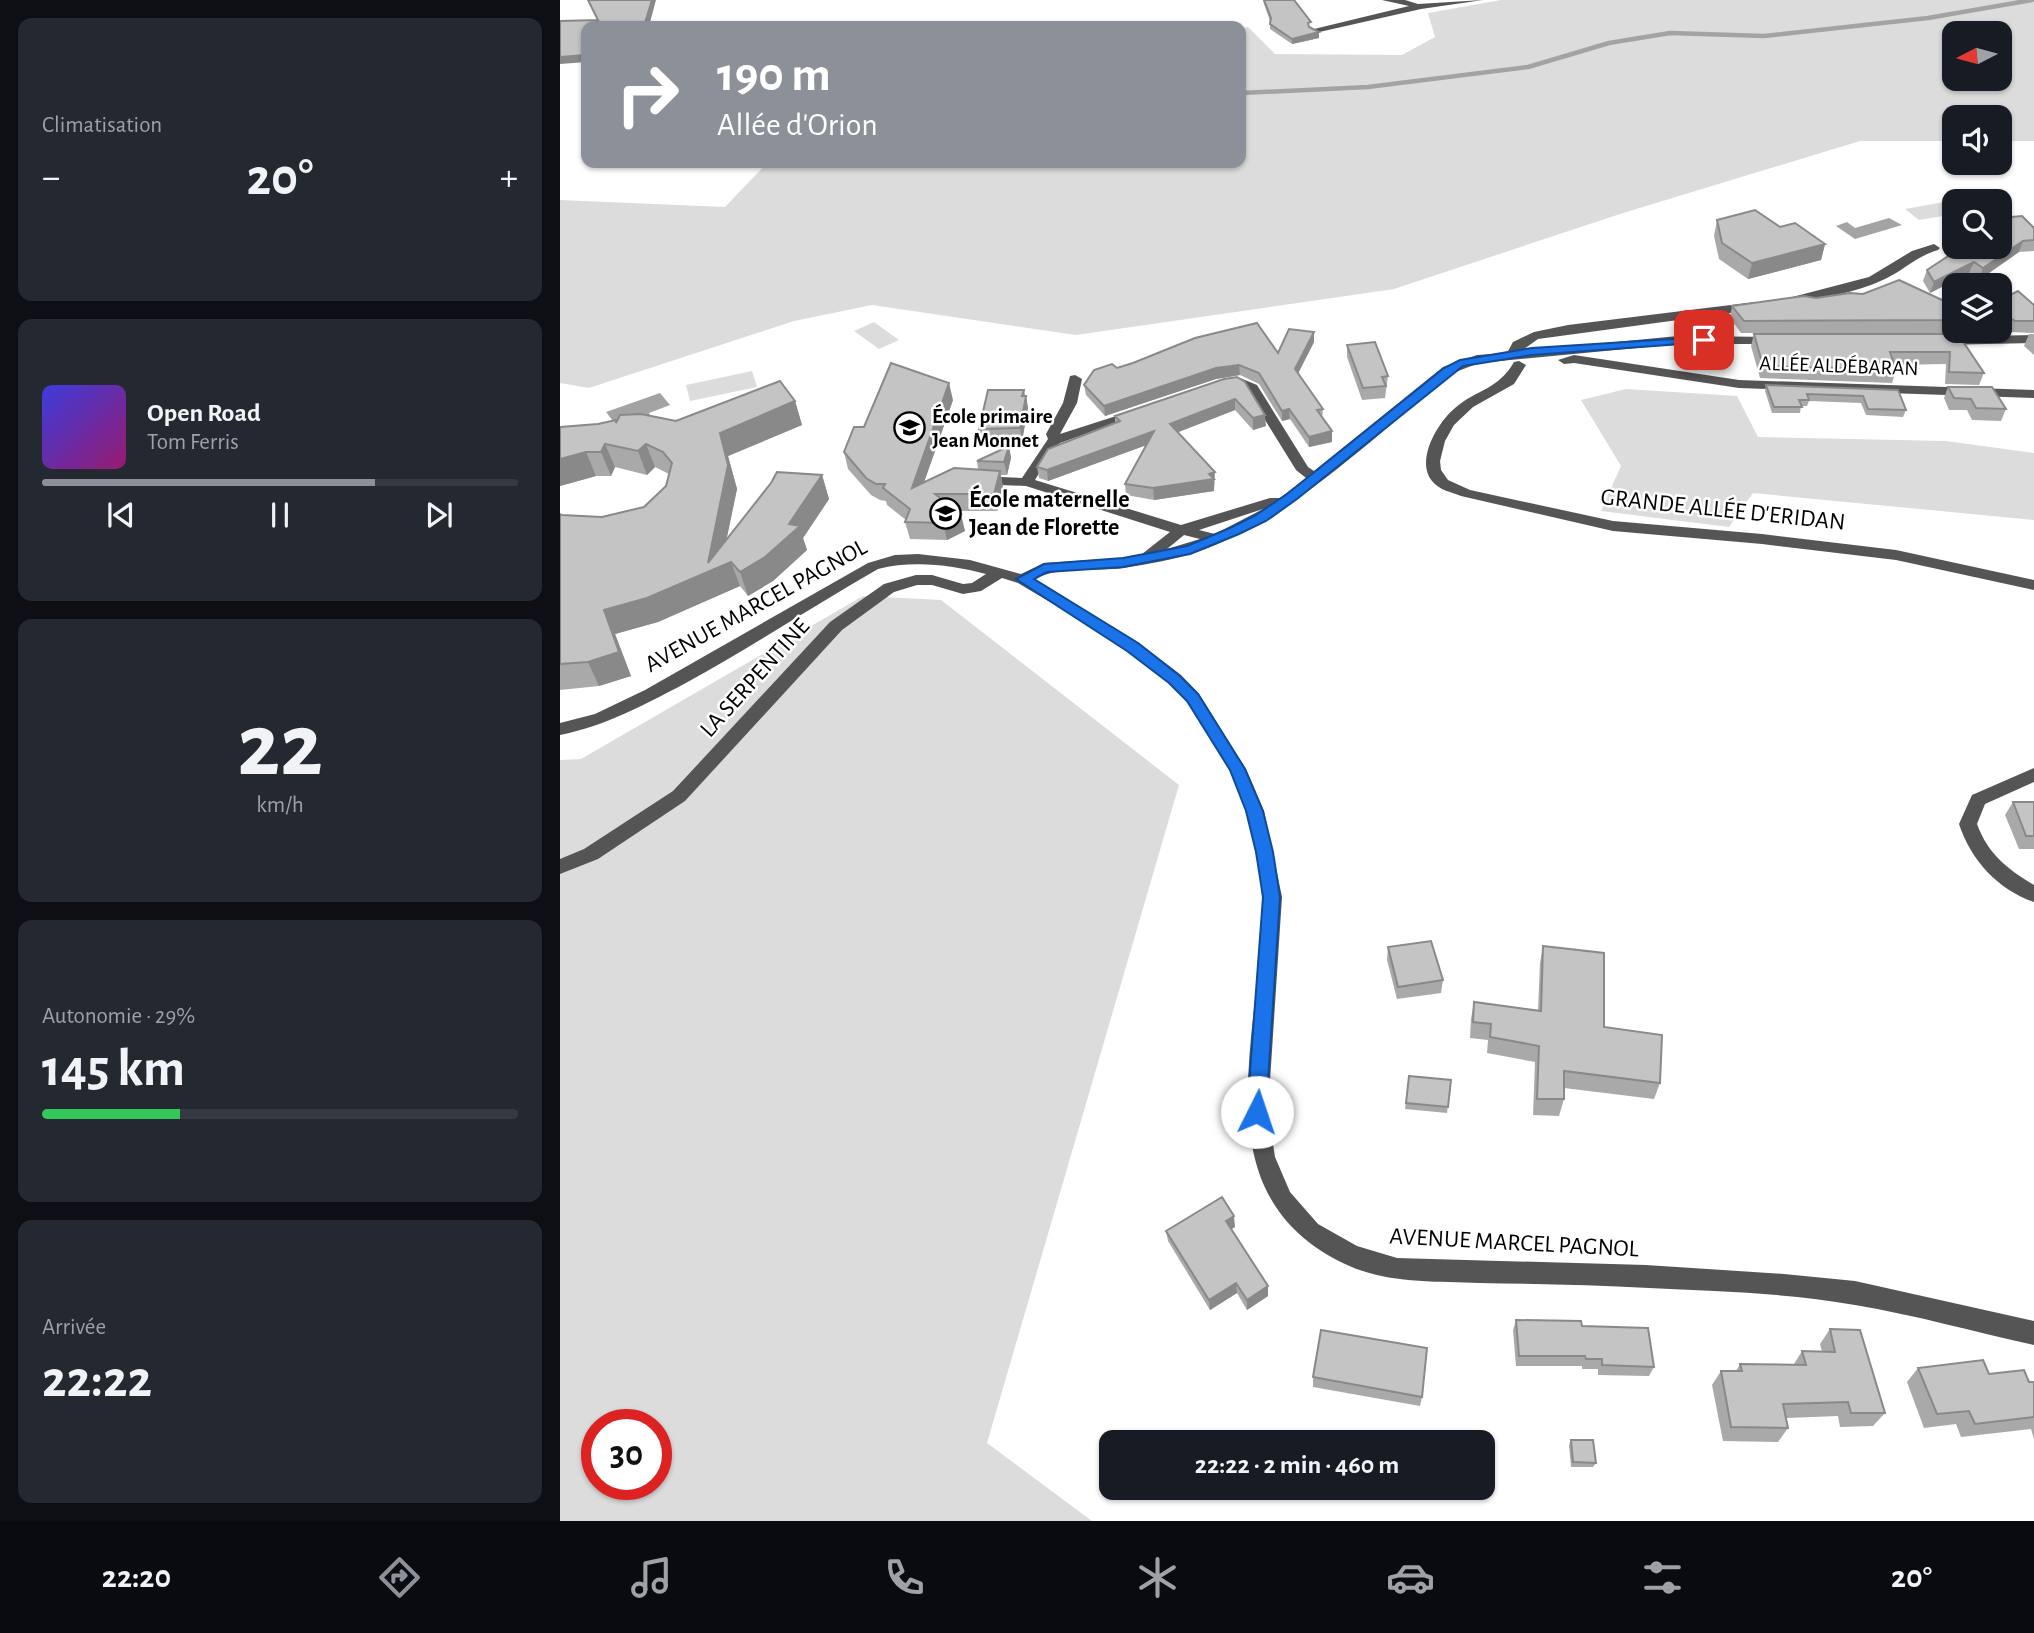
<!DOCTYPE html>
<html lang="fr">
<head>
<meta charset="utf-8">
<style>
  :root { --surface:#171b24; --page:#242831; --text:#f1f3f6; --muted:#9ea1a6; --line:#363941; --accent:#8c9099 }
  body { margin:0; font-family:"Alegreya Sans",sans-serif; background:var(--page); color:var(--text); height:100vh; display:flex; flex-direction:column; font-size:26px; white-space:nowrap }
  * { box-sizing:border-box; margin:0 }
  p { font-size:23px; color:var(--muted) }
  .icon { flex:none; width:38px; height:38px; fill:none; stroke:currentColor; stroke-width:2; stroke-linecap:round; stroke-linejoin:round }
  .map { position:relative; flex:1; overflow:hidden }
  .sheet { display:flex; flex-direction:column; gap:18px; padding:18px; background:#0d0f14; width:560px }
  .sheet>* { flex:none }
  .banner { position:absolute; left:21px; top:21px; width:665px; height:147px; border-radius:14px; box-shadow:0 2px 5px #0004; background:#8c9099; color:#fff; overflow:hidden }
  .needle { width:46px; rotate:264deg }
  .fabs { position:absolute; left:1382px; top:21px; display:grid; gap:14px }
  .fabs a { display:grid; place-items:center; width:70px; height:70px; border-radius:14px; background:var(--surface); box-shadow:0 2px 5px #0004; font-size:35px }
  .speed { position:absolute; left:21px; top:1409px; display:flex; gap:14px; font-size:35px; font-weight:700; text-align:center }
  .speed>* { display:grid; place-content:center; width:91px; height:91px; border-radius:50%; background:var(--surface); box-shadow:0 2px 5px #0004; line-height:1 }
  .speed .limit { border:10px solid #d22; background:#fff; color:#111 }
  .pin { position:absolute; display:grid; place-items:center; width:60px; height:60px; color:#fff; margin:-30px; border-radius:14px; box-shadow:0 4px 10px #0006 }
  .me { position:absolute; width:77px; margin:-38px; rotate:4deg; stroke-linejoin:round; filter:drop-shadow(0 0 5px #0008) }
  .turn { display:flex; align-items:center; gap:24px; height:147px; padding:0 21px; font-size:32px }
  .turn .icon { width:91px; height:91px; stroke-width:2.5 }
  .turn b { display:block; font-size:49px; line-height:60px }
  .big { font-size:52px; font-weight:700; line-height:1.1 }
  .sheet .widget { flex:1; display:flex; flex-direction:column; justify-content:center; gap:10px; min-width:0; padding:0 24px; border-radius:14px; background:var(--page) }
  .sheet .dial { align-items:center; gap:0 }
  .dial b { font-size:91px; line-height:1 }
  .song { display:flex; align-items:center; gap:21px }
  .cover { width:84px; height:84px; border-radius:10px; background:linear-gradient(135deg,hsl(240 70% 55%),hsl(320 70% 35%)) }
  .played { height:7px; border-radius:4px; background:linear-gradient(90deg,var(--accent) 70%,var(--line) 70%) }
  .keys { display:flex; justify-content:space-around; direction:ltr }
  .heat { display:flex; justify-content:space-between; align-items:center; font-size:38px; direction:ltr }
  .charge { height:10px; border-radius:5px; background:linear-gradient(90deg,#34c759 29%,var(--line) 0) }
  .trip { position:absolute; left:539px; top:1430px; width:396px; height:70px; border-radius:14px; background:var(--surface); box-shadow:0 2px 5px #0004; font-weight:700; line-height:70px; text-align:center }
  .menu { display:flex; height:112px; justify-content:space-around; align-items:center; background:#090b0e; color:var(--muted) }
  .menu .icon { width:49px; height:49px }
  .menu .selected { color:var(--accent) }
  .menu b { font-size:32px; color:var(--text) }
  main { display:flex; flex:1; min-height:0 }
  .map>svg:first-child { display:block }
  .green { fill:#dcdcdc; fill-rule:evenodd }
  .water { fill:#a3a3a3 }
  .lines { fill:none; stroke-linecap:round; stroke-linejoin:round }
  .stream { stroke:#a3a3a3; stroke-width:4.5 }
  .minor { fill:#555; fill-rule:evenodd }
  .wall { fill:#a9a9a9 }
  .shaded-wall { fill:#898989 }
  .building { fill:#c4c4c4; stroke:#898989; stroke-width:2 }
  .route { fill:#1a73e8; stroke:#114b97; stroke-width:2 }
  .labels { text-anchor:middle; dominant-baseline:central; stroke-width:5; stroke-linejoin:round; paint-order:stroke }
  .far-street-label { font-size:21px; fill:#000; stroke:#fff }
  .far-poi-label { font-size:21px; font-weight:bold; fill:#000; stroke:#fff; text-anchor:start }
  .poi-label { font-size:24px; font-weight:bold; fill:#000; stroke:#fff; text-anchor:start }
  .street-label { font-size:24px; fill:#000; stroke:#fff }
</style>
</head>
<body>
<main>
<section class="sheet">
<div class="widget"><p>Climatisation</p>
<div class="heat"><a>−</a><b class="big">20°</b><a>+</a></div>
</div>
<div class="widget">
<div class="song"><i class="cover"></i><div><b>Open Road</b><p>Tom Ferris</p></div></div>
<div class="played"></div>
<div class="keys"><svg class="icon" aria-label="previous" viewBox="0 0 24 24"><path d="M18 5L8 12l10 7zM5 5v14"/></svg><svg class="icon" aria-label="pause" viewBox="0 0 24 24"><path d="M8 5v14M16 5v14"/></svg><svg class="icon" aria-label="next" viewBox="0 0 24 24"><path d="M6 5l10 7-10 7zM19 5v14"/></svg></div>
</div>
<div class="widget dial"><b>22</b><p>km/h</p></div>
<div class="widget"><p>Autonomie · 29%</p><b class="big">145 km</b><div class="charge"></div></div>
<div class="widget"><p>Arrivée</p><b class="big">22:22</b></div>
</section>
<div class="map">
<svg width="1474" height="1521" viewBox="0 0 1474 1521">
  <rect width="100%" height="100%" fill="#fff"/>
  <path class="green" d="M941,0H1474V141H1440V117H1395V141H1300L1060,214L834,289L516,335L312,305L234,321L29,388L0,383V200L165,207L207,163H681V28L688,27L715,54L842,55L875,37L868,13ZM1440,33V79H1395V33Z
    M1390,201L1395,205V214L1359,220L1345,209Z
    M314,322L339,340L319,349L294,331Z
    M192,371L197,387L130,401L126,385Z
    M1066,389L1177,396L1198,437L1386,441L1474,453V520L1193,493L1169,527L1041,511L1061,466L1021,400Z
    M303,596L381,600L619,785L427,1443L532,1521H0V760L21,759ZM37,1424H96V1484H37Z"/>
  <path class="water" d="M1329,218L1342,225L1295,239L1276,226L1287,222L1295,228Z
    M100,393L110,405L89,413L90,415L56,425L46,412Z"/>
  <g class="lines">
    <path class="stream" d="M681,93L808,87L968,67L1049,43L1110,33L1204,36L1368,18L1472,0"/>
    <path class="minor" d="M822,0H845L858,4L923,0L861,9L755,33L750,30L849,6Z
      M1374,244L1380,248L1378,250C1357,256 1344,270 1325,279C1294,294 1256,299 1223,305L1217,301L1309,277L1352,251Z
      M1195,302L1201,306L1199,309L978,339L961,351L1118,336L1215,337L1221,341L1220,344H1118L919,363L893,373C813,437 733,518 637,552C614,560 587,564 564,568C535,572 501,565 475,579L579,643L621,675L639,694L686,769L704,811L722,897L708,1112L715,1157L730,1192L758,1224L797,1246L837,1258L1086,1265L1224,1274L1295,1281L1474,1321V1345C1415,1332 1355,1315 1295,1305C1227,1293 1157,1291 1089,1288C1032,1285 976,1284 920,1283C874,1281 827,1284 785,1264C634,1193 705,1027 702,898C701,830 669,754 626,701C586,652 512,616 458,583L442,578L421,591L403,594L372,585H357L334,592L282,630L125,801L38,859L0,874V859L24,849L113,791L270,622L324,584L356,575H372L403,584L412,583L426,574C392,565 353,560 318,569C253,606 190,648 124,684C84,705 45,726 0,735V723L35,714L85,690L308,563L335,555L358,554L410,560L461,574L484,563L563,558L582,554L610,532L466,486L418,484L411,480L418,476L462,478L488,439L486,434L503,403L510,376L515,375L522,379L517,403L500,434L575,410L582,414L500,443L494,448L475,480L621,525L710,498H720L746,478L736,470L687,391L678,386L660,387V381L680,378L697,385L748,467L754,471L883,367L917,355L947,353L953,342L974,332L1008,325ZM703,509L655,534L639,530ZM624,535L640,539L607,549Z
      M1474,335V343L1380,345L1374,341L1380,337Z
      M1014,355L1179,380L1474,390V398L1179,388L1014,363L1004,364L998,360Z
      M959,361L966,365L954,384L913,407L894,425L885,441L880,461L881,470L888,480L910,490L1053,521L1202,534L1336,550L1474,580V590L1336,560L1202,544L1053,531L901,496C891,492 879,490 872,481C855,460 878,422 895,408C917,389 938,390 954,362Z
      M1474,768V782L1425,804L1417,824C1428,854 1447,869 1474,885V902C1437,889 1411,860 1399,824L1412,795Z"/>
  </g>
  <path class="wall" d="M703,0L751,27L750,28L759,38L732,44L710,29V21L704,4Z
    M1157,220L1220,227L1265,244L1261,260L1188,279L1159,259L1154,236Z
    M1474,228V251L1459,252L1419,280L1409,273L1370,293L1363,281L1367,270Z
    M1256,298L1395,306V331H1401L1398,333H1181L1170,318L1172,306Z
    M1440,300L1474,305V333L1450,332L1440,327Z
    M1194,334H1398L1424,373L1419,385L1385,384L1386,364L1334,365L1336,370L1332,383L1200,378L1191,346Z
    M1469,334H1474V355L1464,346Z
    M754,342L738,374L763,409L762,418L772,431V442L749,447L730,419L722,421L699,384L680,375L656,379L545,416L526,395L524,385L557,368L718,353Z
    M787,345L828,376L825,398L802,400L787,357Z
    M677,377L706,426L693,430L675,410L618,432L655,484H654V491L594,500L566,495L565,484L586,445L488,481L479,478L477,467L555,423V416Z
    M1206,385L1338,390L1346,410L1343,417L1306,415L1301,403L1249,401L1247,406H1241L1240,413H1212L1205,391Z
    M1388,387L1446,409L1441,421L1412,420L1407,410H1389L1384,398Z
    M464,390L465,396H466L468,408L462,441H421L419,429Z
    M393,400L364,482L418,469L417,461L449,446L451,458L447,475H441L443,488L437,511H397L405,531L387,540L350,539L345,522L346,520L327,505L326,501L320,500L311,495L288,469L284,452L304,427Z
    M235,401L242,425L168,456L177,489L166,539L262,475L269,499L243,538L247,550L213,581L188,596L180,586L98,622L55,634L71,676L39,686L0,690V514L2,515L42,517L84,507L106,486L109,474L95,467L87,475L55,467L51,476H36L0,486V427L57,422L116,421Z
    M1453,802H1474V849H1459L1445,815Z
    M983,946L1044,1027L1100,1083L1094,1099L1004,1088V1099L999,1116L973,1115L975,1062L927,1053L928,1040L910,1038L911,1019L914,1002L978,1010L980,963Z
    M828,947L883,980L881,993L837,999L827,960Z
    M849,1076L891,1080L887,1113L845,1109Z
    M675,1227L671,1229L708,1296L687,1310L677,1293L650,1310L608,1241L606,1231Z
    M956,1320L1022,1326L1094,1367L1089,1376L1038,1375V1369H1022V1366H956L953,1330Z
    M1270,1329L1325,1413L1313,1426L1280,1427L1278,1416L1226,1418L1228,1428L1218,1442L1163,1441L1152,1385L1161,1371H1176L1180,1364H1234L1242,1351L1262,1352L1260,1344Z
    M1358,1368L1429,1374L1469,1382H1474V1439L1471,1429L1401,1437L1396,1424L1364,1428L1347,1382Z
    M753,1377L862,1397L860,1406L753,1387Z
    M1011,1440L1036,1463L1033,1467H1011L1009,1445Z"/>
  <path class="shaded-wall" d="M92,0H96L89,26H84Z
    M759,32V38L732,44V39Z
    M26,55V62L0,64V57Z
    M1463,241L1459,252L1419,280L1423,268Z
    M1265,244L1261,260L1188,279L1192,263Z
    M1414,262L1409,273L1370,293L1374,282Z
    M754,332V342L735,379V369Z
    M679,365L680,375L656,379L545,416L544,406L656,368Z
    M389,383L393,400L356,505L352,488Z
    M464,390L465,400L466,396L468,408L462,441L460,428Z
    M675,399V410L611,435L610,424Z
    M235,401L242,425L168,456L177,489L161,567L171,562L180,586L98,622L55,634L71,676L39,686L28,662L44,610L160,433Z
    M729,409L730,419L722,421V411Z
    M705,415L706,426L693,430V418Z
    M594,431L595,442L488,481L487,470Z
    M772,431V442L749,447V437Z
    M45,444L55,467L51,476L41,452Z
    M86,444L95,467L87,475L78,451Z
    M449,446L451,458L447,475L444,462Z
    M26,452L36,476L0,486V459Z
    M440,471L443,488L437,511L434,494Z
    M655,472L654,491L594,500L593,488Z
    M262,475L269,499L243,538L247,550L213,581L188,596L180,572L229,524Z
    M401,514L405,531L387,540L383,523Z
    M674,1216L675,1227L667,1232L666,1221Z
    M676,1283L677,1293L650,1310L649,1300Z
    M708,1286V1296L687,1310V1300Z"/>
  <path class="building" d="M28,0H92L84,26H26V55L0,57V21L38,20Z
    M704,0H734L751,22L748,23L749,27L759,32L732,39L710,24L711,18Z
    M1195,210L1220,227L1235,223L1265,244L1192,263L1162,243L1157,220Z
    M1462,216L1474,228V240L1463,241L1423,268L1414,262L1374,282L1367,270L1402,247H1440V218Z
    M1339,280L1395,306V320L1184,321L1172,306L1244,296L1256,298L1290,293L1303,294Z
    M1458,291L1474,305V321H1455L1440,313V300Z
    M697,323L718,353L729,329L754,332L735,369L763,409L757,410L772,431L749,437L729,409L722,411L699,373L679,365L656,368L544,406L524,385L534,370L552,364L557,368L573,363L635,338Z
    M1194,334H1398L1424,373L1389,372L1390,352H1330L1336,370L1203,366Z
    M815,342L828,376L822,377L826,386L803,388L787,345Z
    M331,363L389,383L352,488L394,468L440,471L434,494H375L401,514L383,523L345,522L350,509L323,488L325,484H316L306,478L284,452L294,427H304Z
    M677,377L685,382L705,415L693,418L675,399L610,424L655,472L649,474L654,479L593,488L565,484L594,431L487,470L477,467L488,449L560,421L555,416L664,379Z
    M220,381L235,401L160,433L168,465L148,563L211,483L217,472L262,475L229,524L240,526L205,557L180,572L171,562L87,598L44,610L59,652L28,662L0,664V514L2,515L42,517L84,507L106,486L112,463L103,452L86,444L78,451L45,444L41,452H26L0,459V427L38,424L56,420V423L60,415L81,414L116,421Z
    M1206,385L1338,390L1346,410L1308,409L1303,396L1247,394L1249,400H1239L1242,407H1214Z
    M1388,387H1432L1446,409L1416,408L1411,399L1394,398Z
    M428,390H464L462,396H466L460,428L419,429Z
    M449,446L444,462L417,461Z
    M1453,802H1474V836H1466Z
    M871,941L883,980L838,987L828,947Z
    M983,946L1044,953V1027L1102,1035L1100,1083L1004,1071V1099H977L979,1046L930,1037L931,1024L913,1022L914,1002L981,1011Z
    M849,1076L891,1080L888,1107L846,1103Z
    M662,1197L674,1216L666,1221L708,1286L687,1300L676,1283L649,1300L606,1231Z
    M956,1320L1021,1321L1022,1326L1088,1328L1094,1367L1042,1365V1359H1026L1025,1356H959Z
    M1270,1329L1300,1330L1325,1413H1291L1288,1402L1223,1404L1228,1428L1171,1427L1161,1371H1182L1180,1364L1246,1365L1242,1351L1275,1352Z
    M761,1330L867,1348L862,1397L753,1377Z
    M1423,1360L1429,1374L1464,1370L1469,1382H1474V1417L1415,1424L1409,1411L1377,1414L1358,1368Z
    M1011,1440H1033L1036,1463L1013,1462Z"/>
  <path class="route" d="M1144,337L1150,340L1148,342L972,355L903,366L737,499L706,521L679,534L630,554L563,567L487,572L474,579L578,643L620,676L638,694L685,769L703,811L713,852L720,897L706,1112L704,1118L697,1121L690,1118L687,1112L703,897L696,852L686,811L670,770L627,701L609,683L567,651L456,579L484,564L563,558L627,546L670,528L696,515L727,494L884,368L900,360L972,348Z"/>
  <defs>
    <symbol id="school-ring" viewBox="-11 -11 22 22"><circle r="9.5" fill="#fff" stroke="#000" stroke-width="1.5"/><path d="M0-5L7-2L0 1L-7-2ZM-4 1L0 2.5L4 1V4Q0 6-4 4Z" fill="#000"/></symbol>
  </defs>
  <g fill-rule="evenodd">
    <use href="#school-ring" x="332" y="410" width="35" height="35"/>
    <use href="#school-ring" x="368" y="496" width="35" height="35"/>
  </g>
  <g class="labels">
    <g class="far-street-label">
      <text transform="translate(1279 366) rotate(2)">ALLÉE ALDÉBARAN</text>
    </g>
    <g class="far-poi-label">
      <text x="372" y="416">École primaire<tspan x="372" dy="24">Jean Monnet</tspan></text>
    </g>
    <g class="poi-label">
      <text x="409" y="500">École maternelle<tspan x="409" dy="28">Jean de Florette</tspan></text>
    </g>
    <g class="street-label">
      <text transform="translate(1163 510) rotate(6)">GRANDE ALLÉE D'ERIDAN</text>
      <text transform="translate(196 606) rotate(-29)">AVENUE MARCEL PAGNOL</text>
      <text transform="translate(195 678) rotate(-48)">LA SERPENTINE</text>
      <text transform="translate(954 1243) rotate(3)">AVENUE MARCEL PAGNOL</text>
    </g>
  </g>
</svg>
<div class="fabs">
<a><svg class="needle" viewBox="-14 -14 28 28"><path d="M0-13l5 13h-10z" fill="#e53935"/><path d="M0 13l5-13h-10z" fill="#9ea1a6"/></svg></a>
<a><svg class="icon" aria-label="sound" viewBox="0 0 24 24"><path d="M4 9h4l5-4v14l-5-4H4zM17 9q2 3 0 6"/></svg></a>
<a><svg class="icon" aria-label="search" viewBox="0 0 24 24"><circle cx="10" cy="10" r="6"/><path d="M15 15l6 6"/></svg></a>
<a><svg class="icon" aria-label="layers" viewBox="0 0 24 24"><path d="M12 4l9 5-9 5-9-5zM3 14l9 5 9-5"/></svg></a>
</div>
<div class="speed"><div class="limit">30</div></div>
<div class="pin" style="left:1144px;top:340px;background:#d93025"><svg class="icon" aria-label="arrive" viewBox="0 0 24 24"><path d="M6 21V4h12l-3 4 3 4H6"/></svg></div>
<svg class="me" style="left:697px;top:1112px" viewBox="-20 -20 40 40"><circle r="19" fill="#fff"/><path d="M0-13L10 11 0 6-10 11z" fill="#1a73e8"/></svg>
<div class="trip">22:22 · 2 min · 460 m</div>
<div class="banner">
<div class="turn"><svg class="icon" aria-label="right" viewBox="0 0 24 24"><path d="M7 20v-9h11M14 6l5 5-5 5"/></svg><div><b>190 m</b>Allée d'Orion</div></div>
</div>
</div>
</main>
<nav class="menu">
<b>22:20</b>
<svg class="icon selected" aria-label="directions" viewBox="0 0 24 24"><path d="M12 3l9 9-9 9-9-9zM9 14v-3h6M13 9l2 2-2 2"/></svg>
<svg class="icon" aria-label="music" viewBox="0 0 24 24"><path d="M9 18V5l10-2v13"/><circle cx="6" cy="18" r="3"/><circle cx="16" cy="16" r="3"/></svg>
<svg class="icon" aria-label="phone" viewBox="0 0 24 24"><path d="M5 4h4l2 5-3 2q2 4 5 5l2-3 5 2v4C11 20 4 13 5 4z"/></svg>
<svg class="icon" aria-label="climate" viewBox="0 0 24 24"><path d="M12 3v18M4 7l16 10M4 17L20 7"/></svg>
<svg class="icon" aria-label="car" viewBox="0 0 24 24"><path d="M5 17H2v-5l4-1 3-4h7l3 4 3 1v5h-3M9 17h6M6 11h13"/><circle cx="7" cy="17" r="2"/><circle cx="17" cy="17" r="2"/></svg>
<svg class="icon" aria-label="filters" viewBox="0 0 24 24"><path d="M4 7h16M4 17h16"/><circle cx="9" cy="7" r="2"/><circle cx="15" cy="17" r="2"/></svg>
<b>20°</b>
</nav>
</body>
</html>
